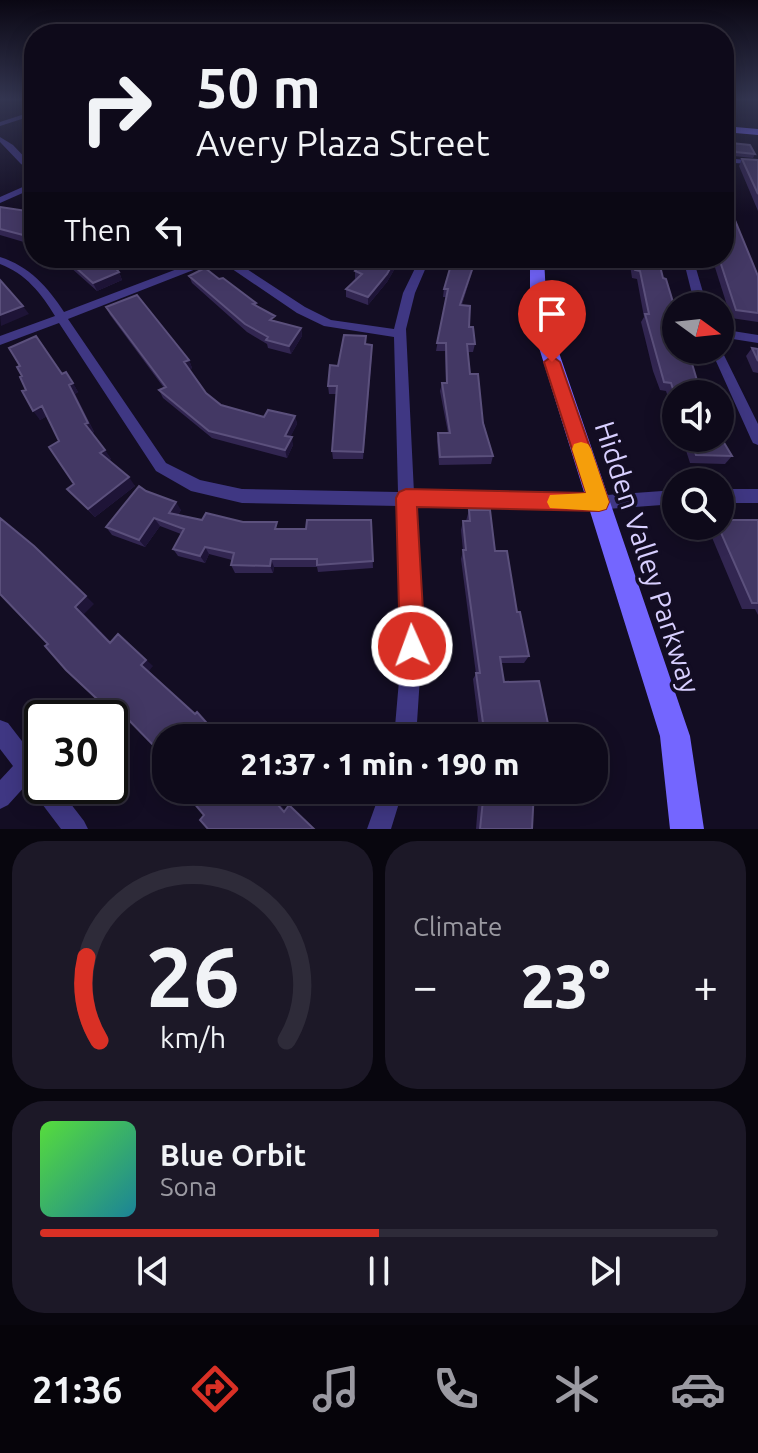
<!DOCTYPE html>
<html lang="en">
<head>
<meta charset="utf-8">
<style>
  :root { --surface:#0e0a1a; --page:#1c1827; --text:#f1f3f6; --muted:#9b9aa2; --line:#2e2b39; --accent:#d93025 }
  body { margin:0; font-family:Ubuntu,sans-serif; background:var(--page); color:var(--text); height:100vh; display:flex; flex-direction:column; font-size:30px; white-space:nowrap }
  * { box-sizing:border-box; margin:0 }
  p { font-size:26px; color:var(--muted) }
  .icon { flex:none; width:44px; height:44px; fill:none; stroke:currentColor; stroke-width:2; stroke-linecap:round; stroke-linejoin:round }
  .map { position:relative; height:829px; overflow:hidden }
  .sheet { display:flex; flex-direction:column; gap:12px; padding:12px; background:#08060e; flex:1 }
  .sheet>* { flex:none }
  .hud { position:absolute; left:24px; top:24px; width:710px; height:244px; border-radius:32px; box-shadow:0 4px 20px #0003,0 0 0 2px var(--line); background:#0e0a1a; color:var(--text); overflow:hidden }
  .needle { width:52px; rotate:105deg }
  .fabs { position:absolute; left:662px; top:292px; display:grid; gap:16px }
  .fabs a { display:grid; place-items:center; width:72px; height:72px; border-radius:50%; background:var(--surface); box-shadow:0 4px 20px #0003,0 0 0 2px var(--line); font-size:40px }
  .speed { position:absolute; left:24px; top:700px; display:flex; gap:16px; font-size:40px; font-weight:700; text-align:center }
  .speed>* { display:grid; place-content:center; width:104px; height:104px; border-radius:50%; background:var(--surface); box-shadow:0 4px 20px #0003,0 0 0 2px var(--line); line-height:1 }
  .speed .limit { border:4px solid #111; border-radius:12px; background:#fff; color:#111 }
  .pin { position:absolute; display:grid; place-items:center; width:68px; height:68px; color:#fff; margin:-82px -34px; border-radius:50% 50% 50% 0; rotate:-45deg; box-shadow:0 0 8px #0007 }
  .pin .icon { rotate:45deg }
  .me { position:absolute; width:88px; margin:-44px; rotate:358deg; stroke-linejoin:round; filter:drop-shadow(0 0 6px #0008) }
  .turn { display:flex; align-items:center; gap:28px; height:168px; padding:0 40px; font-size:36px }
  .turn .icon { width:104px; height:104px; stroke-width:2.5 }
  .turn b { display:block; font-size:56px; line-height:68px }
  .then { display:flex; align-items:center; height:76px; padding:0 40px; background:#0003; gap:16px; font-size:30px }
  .big { font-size:60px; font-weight:800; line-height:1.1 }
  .sheet .widget { flex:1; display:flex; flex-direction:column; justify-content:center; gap:12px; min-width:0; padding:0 28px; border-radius:32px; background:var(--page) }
  .sheet .dial { align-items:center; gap:0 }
  .dial svg { height:208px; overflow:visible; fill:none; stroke:var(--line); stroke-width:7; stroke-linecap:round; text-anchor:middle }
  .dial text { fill:var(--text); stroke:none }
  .song { display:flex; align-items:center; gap:24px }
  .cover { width:96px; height:96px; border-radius:12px; background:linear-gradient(135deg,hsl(110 70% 55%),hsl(190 70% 35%)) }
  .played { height:8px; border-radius:4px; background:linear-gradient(90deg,var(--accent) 50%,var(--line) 50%) }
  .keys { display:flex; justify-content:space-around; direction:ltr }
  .heat { display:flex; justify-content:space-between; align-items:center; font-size:44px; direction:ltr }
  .sheet .tiles { flex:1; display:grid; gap:12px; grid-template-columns:1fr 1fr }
  .widget:last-child { grid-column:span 2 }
  .trip { position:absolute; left:152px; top:724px; width:456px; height:80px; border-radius:32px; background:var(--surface); box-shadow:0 4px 20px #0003,0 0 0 2px var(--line); font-weight:800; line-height:80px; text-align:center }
  .tabs { display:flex; height:128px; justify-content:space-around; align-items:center; background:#06040a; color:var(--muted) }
  .tabs .icon { width:56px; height:56px }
  .tabs .current { color:var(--accent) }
  .tabs b { font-size:36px; color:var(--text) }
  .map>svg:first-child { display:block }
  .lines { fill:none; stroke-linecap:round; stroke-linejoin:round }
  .street { fill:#3f3783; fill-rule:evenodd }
  .secondary { fill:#7466ff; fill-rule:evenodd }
  .wall { fill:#322651 }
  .shaded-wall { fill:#1e1437 }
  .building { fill:#433864; stroke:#5b507c; stroke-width:2 }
  .route { fill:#d93025; stroke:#8d1f18; stroke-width:2 }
  .slow { fill:#f59e0b }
  .labels { text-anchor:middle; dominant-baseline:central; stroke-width:7; stroke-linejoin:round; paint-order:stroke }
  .near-street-label { font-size:28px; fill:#d8cfff; stroke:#130d23 }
</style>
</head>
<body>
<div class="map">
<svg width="758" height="829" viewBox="0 0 758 829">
  <rect width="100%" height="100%" fill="#130d23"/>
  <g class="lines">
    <path class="street" d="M34,111V115L0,126V122Z
      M0,137L13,145L34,167V172L21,164L0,142Z
      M724,158L758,161V165L724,162Z
      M34,182V188L0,203V197Z
      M0,257C29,266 48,287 64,312L206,258H230L305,307L331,320L394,329L403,293L420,258H430L415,293L406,329L414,493L593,496L676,490V504L593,510L415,506L422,646L416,738H394L402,646L399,506L242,503L191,491L156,471L59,323L0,345V336L55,316C41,293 26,274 0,264ZM219,260L297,313L324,326L394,337L398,492L242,489L200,480L166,463L68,319Z
      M519,258H541L542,260L537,263Z
      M683,258H693L707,306H695Z
      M720,329L758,335V343L720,337Z
      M720,347L758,424V445L753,443L751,439L711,350H720Z
      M720,489H758V503H720Z
      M0,720L8,723L42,767V786H57L84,821L88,829H61L27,784L8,805L0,809V780L13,766L0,749Z
      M381,790H403L391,829H367Z"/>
    <path class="secondary" d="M724,126L758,129V135L724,132Z
      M530,258H544L546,296L554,338L690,736L704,829H670L660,736L536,338L530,296Z"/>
  </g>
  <path class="wall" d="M731,143L755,154L753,158L734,156L730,147Z
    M742,159L758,160V211L739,166Z
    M34,185V198L30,197L27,190Z
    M0,207L34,212V245L0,235Z
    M60,258H107L119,272L122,280L97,291Z
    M364,258H401L387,282L368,305L346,297V289L355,279V271L366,259Z
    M453,258H476L462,305L475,344L473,352H468L470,374L493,456L491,464L439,465L437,441L438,433H448L440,391L442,383H446L445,351H436L446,297H443L444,289Z
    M629,258H658L676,394V421L666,391L660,390L653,371L641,322L644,317L637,279L632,278Z
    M712,258H724L758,276V322L731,318Z
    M189,276L219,279L256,303L257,307L276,322L301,328L302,336L291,354L268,348L267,344L247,332L192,283Z
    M106,307L189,360L192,368L189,370L206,393L221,405L264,417L295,416L297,424L290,437L293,445L287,458L212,438L163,398L159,390L164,388L110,315Z
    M366,344L372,345V353L363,459H333L332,451L336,394H329L328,386L338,366Z
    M752,348L758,349V373L753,372L746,356Z
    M66,372L78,392L75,394L94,432L92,433L111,459L109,460L135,486L95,517L67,489L74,484L59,441L47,416L40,420L26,390L22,376L62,374Z
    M682,438H720L732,456L725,464L690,463Z
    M146,491L181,510L178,515L202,520L279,529H306L371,520L373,568L318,572L317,567H274L273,573H235L231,565L232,560L209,554L205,563L178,556L173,549L181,534L160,526L145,547L112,535L106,527Z
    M469,510L495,551L517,612L529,656L524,663H501L504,682L551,738H487L486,728H479L473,679L476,674L461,559L463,551L461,530L463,521H466Z
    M758,520V615L755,609H742L708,528L710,526H720Z
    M469,790H534L532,829H476L478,803L468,800Z"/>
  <path class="shaded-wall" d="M396,258H401L387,282L368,305V297Z
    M476,258V261L459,313L460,305Z
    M119,272L122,280L97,291L93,283Z
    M23,306L29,314L1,326L0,315Z
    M301,328L302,336L291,354L289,346Z
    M372,345V353L363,459V452Z
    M189,360L192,368L187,371L184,362Z
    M73,383L78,392L75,394L94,432L91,433L85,424L69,385Z
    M42,406L49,415L40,420L33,411Z
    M295,416L297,424L287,444L285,436Z
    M292,437L293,445L287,458L285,450Z
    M105,450L111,459L106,461L100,453Z
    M129,477L135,486L95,517L88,509Z
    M176,502L181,510L174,521L169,513Z
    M154,518L160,526L145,547L139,540Z
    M205,547L209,554L205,563L200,556Z
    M43,554L94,604L84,614L118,649L110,643L75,607Z
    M271,559L274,567L273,573L270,566Z
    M118,634L153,666L149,671L201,719L141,665Z
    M115,706L123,711L119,716L110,711Z
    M197,712L203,717L222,738H220Z
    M265,790H267L288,813L284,812Z"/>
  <path class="building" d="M731,143L750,145L755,154L736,152Z
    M742,159L758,160V194Z
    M34,185V192L27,190Z
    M724,196H725L758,276V313L736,310L719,258H724Z
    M0,207L34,212V240L27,236L0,229Z
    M65,258H107L119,272L93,283Z
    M367,258H396L387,274L368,297L346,289L362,274L355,271Z
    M453,258H476L460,305L470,306L469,327H473L475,344H467L470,374H478L483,423L493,456L440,457L438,433H450L442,383H447L446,343H437L448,289H444Z
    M633,258H658L663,278L666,279L676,312V350H688L701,394H676V398L671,383L664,382L645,314H649L640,271L635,270Z
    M205,268L219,279L223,278L256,303L253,304L275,316L270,320L301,328L289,346L266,340L268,337L245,324L189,276Z
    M0,280L23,306L0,315Z
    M137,295L189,360L184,362L206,393L221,405L264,417L268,410L295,416L285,436L292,437L285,450L209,431L159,390L166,387L106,307Z
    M344,335L366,336L365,344L372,345L363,452L332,451L337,386H328L330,365L338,366Z
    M36,336L62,374L66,372L73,383L69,385L88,423L85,424L105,450L100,453L129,477L88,509L67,489L74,484L49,447L59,441L42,406L33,411L22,391L26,390L20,377L22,376L17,367L20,366L9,348Z
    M752,348L758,349V361Z
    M720,436L732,456L696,455L690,438H720Z
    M139,486L146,491L176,502L169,513L202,520L206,513L243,522H277L275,529H306L307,520H371L373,561L317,565V559H271L270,566L231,565L234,553L205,547L200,556L173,549L184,529L154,518L139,540L106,527Z
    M469,510H490L495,551H507L517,612H520L529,656L500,657L504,682L539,681L551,738H500V736H492L490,723H483L476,673H480L463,550H466L463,521H470Z
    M0,518L34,546L86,596L75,607L110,643L118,634L146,660L141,665L195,714L197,712L220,738H166V771L156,759L161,753L115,706L110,711L66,670L45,646L48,644L0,594Z
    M720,520H758V603H752L718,526H720Z
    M183,790H265L284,812L289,805L314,829H208L200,820L204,815Z
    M472,790H534L532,829H480L483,800L472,797Z"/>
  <linearGradient id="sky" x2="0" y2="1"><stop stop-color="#0a0713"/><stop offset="0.46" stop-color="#333550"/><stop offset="1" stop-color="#333550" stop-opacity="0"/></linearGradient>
  <rect width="758" height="215" fill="url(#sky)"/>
  <path class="route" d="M552,356L560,362L609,502L606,509L599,511L417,507L425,646L421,655L412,658L403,655L400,646L396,498L399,492L406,489L586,493L544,362Z"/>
  <path class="slow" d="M581,442L588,444L591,449L609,502L606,509L599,511L550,508L547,502L550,495L586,493L572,449L574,444Z"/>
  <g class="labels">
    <g class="near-street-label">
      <text transform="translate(648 557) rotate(72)">Hidden Valley Parkway</text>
    </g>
  </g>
</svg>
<div class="fabs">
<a><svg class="needle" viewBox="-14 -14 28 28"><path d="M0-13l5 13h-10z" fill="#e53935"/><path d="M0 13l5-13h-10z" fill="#9b9aa2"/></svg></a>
<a><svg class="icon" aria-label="sound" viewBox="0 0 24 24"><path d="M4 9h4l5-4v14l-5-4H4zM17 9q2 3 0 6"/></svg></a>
<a><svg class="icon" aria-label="search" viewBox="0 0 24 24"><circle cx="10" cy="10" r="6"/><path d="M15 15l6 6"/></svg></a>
</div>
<div class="speed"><div class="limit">30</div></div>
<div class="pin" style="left:552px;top:362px;background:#d93025"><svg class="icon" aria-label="arrive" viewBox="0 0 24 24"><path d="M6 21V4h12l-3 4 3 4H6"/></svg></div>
<svg class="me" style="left:412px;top:646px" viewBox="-20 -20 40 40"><circle r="17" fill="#d93025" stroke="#fff" stroke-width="3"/><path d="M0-11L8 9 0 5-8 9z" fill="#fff"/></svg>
<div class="trip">21:37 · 1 min · 190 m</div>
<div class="hud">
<div class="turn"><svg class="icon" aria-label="right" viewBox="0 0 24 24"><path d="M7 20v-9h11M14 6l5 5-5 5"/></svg><div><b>50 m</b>Avery Plaza Street</div></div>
<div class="then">Then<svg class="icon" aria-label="left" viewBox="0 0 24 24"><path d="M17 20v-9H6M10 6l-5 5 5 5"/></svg></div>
</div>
</div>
<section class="sheet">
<div class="tiles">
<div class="widget dial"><svg viewBox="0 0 100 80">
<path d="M14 69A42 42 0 1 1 86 69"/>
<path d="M14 69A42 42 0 0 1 9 37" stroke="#d93025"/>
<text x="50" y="56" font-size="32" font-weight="700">26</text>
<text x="50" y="72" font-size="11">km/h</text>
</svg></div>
<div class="widget"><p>Climate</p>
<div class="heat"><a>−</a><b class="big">23°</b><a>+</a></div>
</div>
<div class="widget">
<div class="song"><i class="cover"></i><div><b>Blue Orbit</b><p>Sona</p></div></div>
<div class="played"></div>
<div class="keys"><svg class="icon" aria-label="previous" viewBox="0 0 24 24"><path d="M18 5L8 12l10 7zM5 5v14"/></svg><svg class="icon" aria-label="pause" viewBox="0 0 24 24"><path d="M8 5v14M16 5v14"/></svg><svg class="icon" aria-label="next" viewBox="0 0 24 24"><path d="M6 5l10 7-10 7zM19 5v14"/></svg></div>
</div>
</div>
</section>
<nav class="tabs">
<b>21:36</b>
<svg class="icon current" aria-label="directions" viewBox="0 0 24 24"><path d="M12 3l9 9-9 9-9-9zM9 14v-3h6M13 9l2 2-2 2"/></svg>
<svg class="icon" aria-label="music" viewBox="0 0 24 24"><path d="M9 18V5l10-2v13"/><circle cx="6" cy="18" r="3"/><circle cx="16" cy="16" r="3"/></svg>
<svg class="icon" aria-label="phone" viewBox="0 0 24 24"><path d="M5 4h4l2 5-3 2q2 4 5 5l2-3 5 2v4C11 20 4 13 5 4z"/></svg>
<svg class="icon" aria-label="climate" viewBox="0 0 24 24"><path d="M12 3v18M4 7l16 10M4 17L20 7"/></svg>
<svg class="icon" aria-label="car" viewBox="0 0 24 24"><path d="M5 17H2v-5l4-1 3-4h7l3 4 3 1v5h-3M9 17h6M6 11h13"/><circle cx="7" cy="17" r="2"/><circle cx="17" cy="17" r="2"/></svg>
</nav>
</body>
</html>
